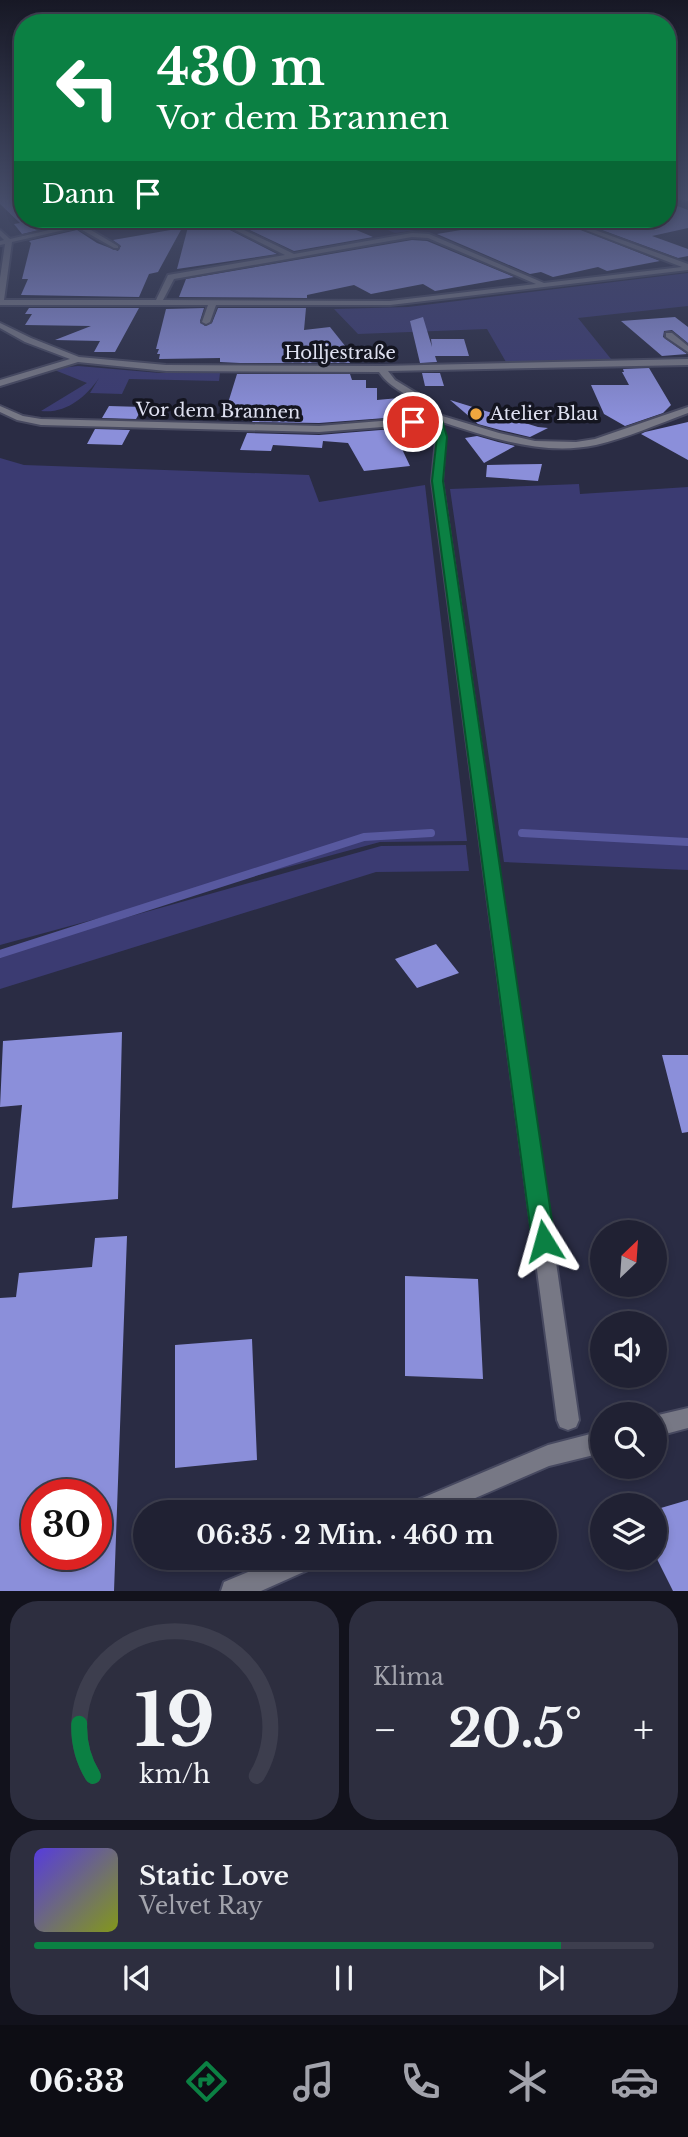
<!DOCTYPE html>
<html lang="de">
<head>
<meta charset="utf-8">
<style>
  :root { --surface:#202133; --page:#2d2e3f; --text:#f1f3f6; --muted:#a2a3ac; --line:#3d3e4e; --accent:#0b8043 }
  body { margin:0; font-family:"Libre Baskerville",serif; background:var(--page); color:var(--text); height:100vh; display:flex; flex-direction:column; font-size:26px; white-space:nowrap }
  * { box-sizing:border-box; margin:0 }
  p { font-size:23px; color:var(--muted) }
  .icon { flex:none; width:38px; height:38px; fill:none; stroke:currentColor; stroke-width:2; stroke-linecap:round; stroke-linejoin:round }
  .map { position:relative; height:1591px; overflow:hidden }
  .details { display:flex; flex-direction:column; gap:10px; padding:10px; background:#12121c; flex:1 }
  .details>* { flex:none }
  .guide { position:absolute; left:14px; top:14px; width:662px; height:214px; border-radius:28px; box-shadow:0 4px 10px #0003,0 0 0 2px var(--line); background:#0b8043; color:#fff; overflow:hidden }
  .needle { width:46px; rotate:25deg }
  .controls { position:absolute; left:590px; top:1220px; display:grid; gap:14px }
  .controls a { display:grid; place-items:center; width:77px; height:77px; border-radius:50%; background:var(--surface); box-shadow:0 4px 10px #0003,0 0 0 2px var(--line); font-size:35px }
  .speed { position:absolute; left:21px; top:1479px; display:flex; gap:14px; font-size:35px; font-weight:700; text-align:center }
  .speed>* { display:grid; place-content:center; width:91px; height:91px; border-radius:50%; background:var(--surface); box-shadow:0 4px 10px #0003,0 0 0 2px var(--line); line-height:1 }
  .speed .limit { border:10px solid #d22; background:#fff; color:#111 }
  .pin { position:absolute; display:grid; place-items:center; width:60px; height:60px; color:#fff; margin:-30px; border:4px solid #fff; border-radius:50%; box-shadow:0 2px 7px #0007 }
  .me { position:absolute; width:77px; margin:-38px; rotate:352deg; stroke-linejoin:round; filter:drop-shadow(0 0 5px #0008) }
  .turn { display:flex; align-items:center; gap:24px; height:147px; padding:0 28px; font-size:32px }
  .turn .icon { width:91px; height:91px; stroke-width:2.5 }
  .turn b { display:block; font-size:49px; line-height:60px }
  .then { display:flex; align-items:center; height:66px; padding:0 28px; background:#0003; gap:14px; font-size:26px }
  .big { font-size:52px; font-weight:700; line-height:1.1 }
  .details .tile { flex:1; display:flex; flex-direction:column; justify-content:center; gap:10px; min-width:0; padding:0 24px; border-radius:28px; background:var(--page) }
  .details .dial { align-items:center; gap:0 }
  .dial svg { height:182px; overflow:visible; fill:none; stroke:var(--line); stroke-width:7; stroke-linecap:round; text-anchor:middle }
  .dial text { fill:var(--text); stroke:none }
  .song { display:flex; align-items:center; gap:21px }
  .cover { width:84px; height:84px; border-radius:10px; background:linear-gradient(135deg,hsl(250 70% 55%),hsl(70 70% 35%)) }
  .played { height:7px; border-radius:4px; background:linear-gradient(90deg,var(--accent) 85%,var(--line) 85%) }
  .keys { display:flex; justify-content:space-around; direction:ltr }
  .heat { display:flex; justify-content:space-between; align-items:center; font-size:38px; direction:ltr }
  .details .tiles { flex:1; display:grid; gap:10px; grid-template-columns:1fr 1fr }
  .tile:last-child { grid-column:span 2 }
  .trip { position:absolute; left:133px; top:1500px; width:424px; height:70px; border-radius:35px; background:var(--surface); box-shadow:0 4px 10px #0003,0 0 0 2px var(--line); font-weight:700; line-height:70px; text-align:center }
  .tabs { display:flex; height:112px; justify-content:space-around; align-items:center; background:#0d0d14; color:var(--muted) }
  .tabs .icon { width:49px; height:49px }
  .tabs .active { color:var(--accent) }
  .tabs b { font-size:32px; color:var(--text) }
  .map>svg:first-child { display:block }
  .green { fill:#3b3b72 }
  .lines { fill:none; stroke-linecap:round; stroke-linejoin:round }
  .stream { stroke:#58599f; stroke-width:8 }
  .building { fill:#8b8fda; fill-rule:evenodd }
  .minor-casing { stroke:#474960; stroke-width:4 }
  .secondary-casing { stroke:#474960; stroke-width:4 }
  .minor { fill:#777885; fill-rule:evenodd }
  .secondary { fill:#a0a2b6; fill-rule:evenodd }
  .route { fill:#0b8043; stroke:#07532c; stroke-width:2 }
  .poi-dot { fill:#f0a63f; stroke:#141520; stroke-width:2.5 }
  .labels { text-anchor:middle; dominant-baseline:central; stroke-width:7; stroke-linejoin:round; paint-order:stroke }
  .far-street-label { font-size:18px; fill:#dfe1f1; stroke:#141520 }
  .far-poi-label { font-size:18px; fill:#dfe1f1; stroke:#141520; text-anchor:start }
</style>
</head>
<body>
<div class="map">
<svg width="688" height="1591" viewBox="0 0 688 1591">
  <rect width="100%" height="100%" fill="#2a2c44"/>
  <path class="green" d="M361,219H413L416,230L395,233Z
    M688,273V306L578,318L611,359L506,362L487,329L358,334L334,309L408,307Z
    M78,366L160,373H220L219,381L129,379L122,394L90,393L99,378C85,398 65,414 41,411L87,383L52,369Z
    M0,458L24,465L309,475L319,502L425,485L467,841L380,842L0,945Z
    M579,484L580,494L688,487V870L504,862L450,489Z
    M466,845L469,871L376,872L0,989V953L381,846Z"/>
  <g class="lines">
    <path class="stream" d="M522,833L688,842
      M0,954L364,837L431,833"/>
  </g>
  <path class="building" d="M0,196H23V223L54,219H69L73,222L22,234L14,224L20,223L0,204Z
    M667,202L688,210V228L652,236L688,249V256L678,258L572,219H667Z
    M265,219H284L293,223L330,219L373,237L294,251L237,224Z
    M435,219H554L660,261L607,271L598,267L553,277L541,272L530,274L437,234L461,230Z
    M207,224L215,228L222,226L277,254L177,269L188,227Z
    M182,228L158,272L149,274L139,297L21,295L28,279H22L31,243L29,241L77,230L97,243L118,251L121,246L113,240Z
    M412,240L427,241L514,277L435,291L423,284L371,294L354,285L307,295V298L179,297L186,279Z
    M29,308H139L115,352H94L100,341L55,340L91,326L25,325L32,314H25Z
    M204,308L200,321L205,326L212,323L218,308H306L304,330L330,327L346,347V352H349L350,363H240L220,362V358L159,359L160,354H157L159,349H156L166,309Z
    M423,317L432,347L431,339H464L469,356H435L437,362L420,363L410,321Z
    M675,317L688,327V343L672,330L664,331L663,337L687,354L662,356L621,321Z
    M649,368L671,405L663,413L625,426L604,414L591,385H629L622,372H624L623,369Z
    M422,373H440L444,386H425Z
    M237,374H350L352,380H366V388H377V400L399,398L412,416L319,423L252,422L254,417L224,416Z
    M450,400L538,427L548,428L530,437L500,430L478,424Z
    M109,406L143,407L136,419L102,418Z
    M688,422V460L641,434L645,432Z
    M418,427L419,450L402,449L410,466L364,471L348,443L323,441L322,448L273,445L271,451L240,450L247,433L319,435Z
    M95,429L130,430L122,445L87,444Z
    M477,436L498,442L515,446L484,463L465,438Z
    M542,464L538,481L486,477L487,465Z
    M436,944L459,973L417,988L395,959Z
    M122,1032L118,1199L12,1208L22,1105L0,1107L3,1041Z
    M662,1055H688V1132L682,1133Z
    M127,1236L114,1591H0V1298L16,1297L19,1273L92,1267L95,1238ZM37,1494H96V1554H37Z
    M405,1276L478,1279L483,1379L405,1376Z
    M252,1339L257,1460L175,1468V1345Z
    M688,1500V1591H673L654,1553V1510Z"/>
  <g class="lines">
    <defs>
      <path id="minor" d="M97,219H108L84,226L118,246V248H114L77,227L12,242L4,300H156L168,275L285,255L213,219H221L294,254L412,233L429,234L544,283L682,267L557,219H565L688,264V270L390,305H216L210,322L206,324L202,322L208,305H0V278L5,244L0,245V241L4,240L0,236V230L10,239ZM412,237L428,238L536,284L390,301L163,300L174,279Z
        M0,323L31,338L79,357L166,365L382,366L688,359V365L388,371L395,380L423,397L439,415L499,433L535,441L576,442L595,439L688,407V413C658,424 627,438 596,445C543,456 492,438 442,422L445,440L442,481L579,1420L576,1427L568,1430L560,1427L557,1420L432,481L436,440L433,423L319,432L41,425L17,420L0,412V406L23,416L41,419L319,426L431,417C418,396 392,392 379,372L166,371L78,362L0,386V380L70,359L25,342L0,328Z
        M666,333H672L688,346V352L666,337Z
        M688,1408V1428L654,1437V1416Z
        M602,1431V1453L549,1466L443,1512H404L408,1504L548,1445Z
        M282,1558H321L317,1566L261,1591H221L224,1582Z"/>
      <path id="secondary" d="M674,196L688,197V201L675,197Z"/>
    </defs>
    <use href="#minor" class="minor-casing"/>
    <use href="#secondary" class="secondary-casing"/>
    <use href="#minor" class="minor"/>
    <use href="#secondary" class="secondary"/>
  </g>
  <linearGradient id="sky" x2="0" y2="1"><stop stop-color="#171825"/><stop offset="0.47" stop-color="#444b67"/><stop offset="1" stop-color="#444b67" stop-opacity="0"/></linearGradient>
  <rect width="688" height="418" fill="url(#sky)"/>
  <path class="route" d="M437,417L442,420L447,437L443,481L555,1241L551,1247L544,1250L536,1247L532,1241L432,481L437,437L433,423L413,425L408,422L413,419Z"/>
  <circle class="poi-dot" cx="476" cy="414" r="7"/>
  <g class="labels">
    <g class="far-street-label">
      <text x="340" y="353">Holljestraße</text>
      <text transform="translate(218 411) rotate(1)">Vor dem Brannen</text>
    </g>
    <g class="far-poi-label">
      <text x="490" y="414">Atelier Blau</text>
    </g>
  </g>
</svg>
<div class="controls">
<a><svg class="needle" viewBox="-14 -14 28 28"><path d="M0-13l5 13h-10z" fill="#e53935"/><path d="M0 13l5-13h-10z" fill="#a2a3ac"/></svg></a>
<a><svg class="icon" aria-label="sound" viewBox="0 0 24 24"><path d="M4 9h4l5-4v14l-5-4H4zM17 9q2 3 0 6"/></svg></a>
<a><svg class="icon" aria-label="search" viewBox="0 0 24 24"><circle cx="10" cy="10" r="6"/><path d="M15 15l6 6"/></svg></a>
<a><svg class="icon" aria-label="layers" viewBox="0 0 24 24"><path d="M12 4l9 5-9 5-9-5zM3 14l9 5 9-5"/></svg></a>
</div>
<div class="speed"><div class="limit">30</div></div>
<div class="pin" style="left:413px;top:422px;background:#d93025"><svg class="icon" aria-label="arrive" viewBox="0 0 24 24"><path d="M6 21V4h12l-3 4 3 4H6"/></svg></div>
<svg class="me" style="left:544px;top:1241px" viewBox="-20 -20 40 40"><path d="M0-17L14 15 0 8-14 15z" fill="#0b8043" stroke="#fff" stroke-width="4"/></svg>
<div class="trip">06:35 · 2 Min. · 460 m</div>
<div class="guide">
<div class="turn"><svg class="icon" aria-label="left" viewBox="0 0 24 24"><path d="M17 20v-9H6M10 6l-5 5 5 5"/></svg><div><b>430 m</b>Vor dem Brannen</div></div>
<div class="then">Dann<svg class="icon" aria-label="arrive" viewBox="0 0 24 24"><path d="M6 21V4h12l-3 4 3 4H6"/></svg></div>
</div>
</div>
<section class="details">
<div class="tiles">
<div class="tile dial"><svg viewBox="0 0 100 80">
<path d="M14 69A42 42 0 1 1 86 69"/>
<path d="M14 69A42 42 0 0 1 8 46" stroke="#0b8043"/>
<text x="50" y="56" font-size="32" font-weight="700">19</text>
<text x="50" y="72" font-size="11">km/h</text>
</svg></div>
<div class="tile"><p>Klima</p>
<div class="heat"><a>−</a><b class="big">20.5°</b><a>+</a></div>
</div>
<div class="tile">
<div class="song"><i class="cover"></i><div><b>Static Love</b><p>Velvet Ray</p></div></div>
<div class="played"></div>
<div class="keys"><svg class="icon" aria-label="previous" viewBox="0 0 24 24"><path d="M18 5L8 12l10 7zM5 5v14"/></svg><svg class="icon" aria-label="pause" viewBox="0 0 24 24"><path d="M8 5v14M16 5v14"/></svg><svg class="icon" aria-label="next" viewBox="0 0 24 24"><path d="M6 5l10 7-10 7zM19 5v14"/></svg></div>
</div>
</div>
</section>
<nav class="tabs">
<b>06:33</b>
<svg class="icon active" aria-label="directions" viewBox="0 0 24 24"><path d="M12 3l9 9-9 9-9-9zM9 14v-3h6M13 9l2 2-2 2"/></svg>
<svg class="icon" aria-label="music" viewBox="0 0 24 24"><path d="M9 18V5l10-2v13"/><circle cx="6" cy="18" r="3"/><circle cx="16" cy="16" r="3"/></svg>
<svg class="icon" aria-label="phone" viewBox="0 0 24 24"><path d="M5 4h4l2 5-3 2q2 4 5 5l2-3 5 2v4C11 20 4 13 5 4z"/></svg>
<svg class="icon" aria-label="climate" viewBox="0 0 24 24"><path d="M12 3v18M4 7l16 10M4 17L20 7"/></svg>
<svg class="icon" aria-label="car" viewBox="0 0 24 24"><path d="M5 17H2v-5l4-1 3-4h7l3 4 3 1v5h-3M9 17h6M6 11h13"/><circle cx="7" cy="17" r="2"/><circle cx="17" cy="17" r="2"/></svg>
</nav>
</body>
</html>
